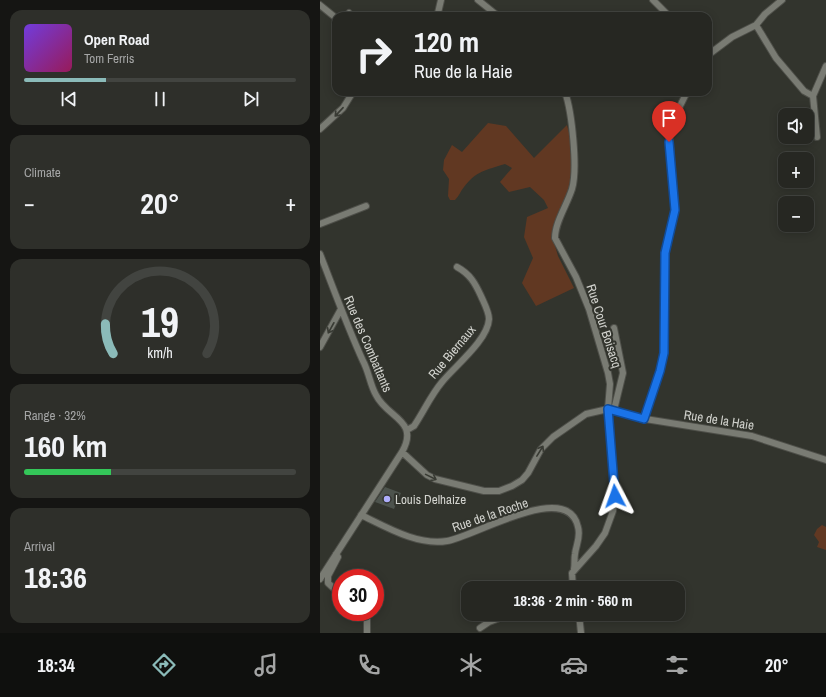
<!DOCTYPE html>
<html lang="en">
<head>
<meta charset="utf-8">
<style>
  :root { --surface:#262722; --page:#2e2f2a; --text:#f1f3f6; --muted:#a4a5a5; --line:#424440; --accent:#8bbbb9 }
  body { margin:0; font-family:"Archivo Narrow",sans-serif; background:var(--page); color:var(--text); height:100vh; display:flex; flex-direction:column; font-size:15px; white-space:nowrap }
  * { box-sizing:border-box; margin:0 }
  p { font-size:13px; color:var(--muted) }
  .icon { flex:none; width:22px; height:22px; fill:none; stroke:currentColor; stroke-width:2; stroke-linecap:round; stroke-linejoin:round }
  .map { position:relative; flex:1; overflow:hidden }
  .sheet { display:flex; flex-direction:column; gap:10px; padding:10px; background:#151513; width:320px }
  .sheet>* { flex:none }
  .hud { position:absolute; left:12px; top:12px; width:380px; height:84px; border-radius:12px; box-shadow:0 2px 10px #0003,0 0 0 1px var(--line); background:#262722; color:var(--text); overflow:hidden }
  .tools { position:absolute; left:458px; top:108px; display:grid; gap:8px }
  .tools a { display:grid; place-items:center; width:36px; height:36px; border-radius:8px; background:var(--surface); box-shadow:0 2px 10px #0003,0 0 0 1px var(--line); font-size:20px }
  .speed { position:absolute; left:12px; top:569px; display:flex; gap:8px; font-size:20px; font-weight:700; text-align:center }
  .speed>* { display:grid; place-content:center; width:52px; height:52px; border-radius:50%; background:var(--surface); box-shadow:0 2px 10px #0003,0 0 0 1px var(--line); line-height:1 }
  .speed .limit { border:6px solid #d22; background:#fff; color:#111 }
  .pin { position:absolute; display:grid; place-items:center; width:34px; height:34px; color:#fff; margin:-41px -17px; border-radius:50% 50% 50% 0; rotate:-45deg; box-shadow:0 0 4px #0007 }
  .pin .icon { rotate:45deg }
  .me { position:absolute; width:44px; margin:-22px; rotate:356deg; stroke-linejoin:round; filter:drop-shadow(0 0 3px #0008) }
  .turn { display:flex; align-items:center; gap:14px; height:84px; padding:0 16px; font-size:18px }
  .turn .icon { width:52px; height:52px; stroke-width:2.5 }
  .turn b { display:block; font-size:28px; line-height:34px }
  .big { font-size:30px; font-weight:700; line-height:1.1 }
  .sheet .tile { flex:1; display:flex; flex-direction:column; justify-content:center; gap:6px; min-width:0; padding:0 14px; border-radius:12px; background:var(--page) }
  .sheet .dial { align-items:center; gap:0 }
  .dial svg { height:104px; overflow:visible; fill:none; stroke:var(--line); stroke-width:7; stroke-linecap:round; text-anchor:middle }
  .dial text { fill:var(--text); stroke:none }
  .song { display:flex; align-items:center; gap:12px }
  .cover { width:48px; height:48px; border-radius:6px; background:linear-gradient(135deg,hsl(260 70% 55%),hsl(330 70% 35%)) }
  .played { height:4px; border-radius:2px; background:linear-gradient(90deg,var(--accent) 30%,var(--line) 30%) }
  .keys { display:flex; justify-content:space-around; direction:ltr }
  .heat { display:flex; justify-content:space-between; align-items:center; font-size:22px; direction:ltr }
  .charge { height:6px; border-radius:3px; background:linear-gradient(90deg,#34c759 32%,var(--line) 0) }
  .trip { position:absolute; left:141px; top:581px; width:224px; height:40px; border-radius:12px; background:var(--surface); box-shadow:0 2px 10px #0003,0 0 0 1px var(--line); font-weight:700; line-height:40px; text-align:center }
  .menu { display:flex; height:64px; justify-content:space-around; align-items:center; background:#0f100e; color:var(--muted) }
  .menu .icon { width:28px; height:28px }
  .menu .current { color:var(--accent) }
  .menu b { font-size:18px; color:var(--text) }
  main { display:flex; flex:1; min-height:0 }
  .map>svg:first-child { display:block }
  .green { fill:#613822 }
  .building { fill:#4d534d }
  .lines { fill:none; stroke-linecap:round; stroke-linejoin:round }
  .minor-casing { stroke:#4e4f49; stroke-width:8 }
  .minor { stroke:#797b73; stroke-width:6 }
  .oneway { stroke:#393b34 }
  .route-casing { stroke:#114b97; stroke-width:10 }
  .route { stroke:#1a73e8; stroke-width:7 }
  .poi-dot { fill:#aeaefb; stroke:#32342d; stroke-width:1.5 }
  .labels { text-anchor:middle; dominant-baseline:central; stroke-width:4; stroke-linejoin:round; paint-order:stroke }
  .street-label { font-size:13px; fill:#d2d3ce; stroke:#32342d }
  .poi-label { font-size:13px; fill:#d2d3ce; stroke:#32342d; text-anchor:start }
</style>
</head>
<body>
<main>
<section class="sheet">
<div class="tile">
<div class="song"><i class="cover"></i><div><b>Open Road</b><p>Tom Ferris</p></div></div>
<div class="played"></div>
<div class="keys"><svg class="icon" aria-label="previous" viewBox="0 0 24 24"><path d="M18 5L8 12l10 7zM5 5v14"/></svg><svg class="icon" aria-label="pause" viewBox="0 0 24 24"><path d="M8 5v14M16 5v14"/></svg><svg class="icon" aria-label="next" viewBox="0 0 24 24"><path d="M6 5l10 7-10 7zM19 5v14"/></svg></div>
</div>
<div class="tile"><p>Climate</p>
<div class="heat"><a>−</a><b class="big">20°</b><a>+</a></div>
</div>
<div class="tile dial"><svg viewBox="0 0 100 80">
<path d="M14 69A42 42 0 1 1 86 69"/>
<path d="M14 69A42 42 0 0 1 8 46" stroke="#8bbbb9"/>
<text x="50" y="56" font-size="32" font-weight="700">19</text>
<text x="50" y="72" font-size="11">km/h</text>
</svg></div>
<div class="tile"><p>Range · 32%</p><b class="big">160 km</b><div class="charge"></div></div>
<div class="tile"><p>Arrival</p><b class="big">18:36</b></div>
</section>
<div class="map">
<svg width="506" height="633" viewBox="0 0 506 633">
  <rect width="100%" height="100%" fill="#32342d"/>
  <path class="green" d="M168,123L186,126L214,158L247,125L254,152V173L233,239L238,256L254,288L216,306L202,283L213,258L204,237L207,217L228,208L224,200L210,187L189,192L180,182L192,168L185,164C166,170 156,171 144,187C140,192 139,196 135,200H130L128,196L129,179L123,170L124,160L132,145L142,152Z
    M502,525L506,527V550L497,547L499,542L494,535L497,529Z"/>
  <path class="building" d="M65,487L81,493L74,509L55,502Z"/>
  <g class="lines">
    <defs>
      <path id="minor" d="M158,0L178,16
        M333,0L349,16
        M0,5L16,18
        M118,13L121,0
        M26,16L29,13
        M436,25L456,58L484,91L493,96L497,137
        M388,55L412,37L436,25L445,14L462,0
        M245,92C252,112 258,169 252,189C247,205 235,222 235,238L256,277L269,309L288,373L290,384L288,409L295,496L293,511L285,533L276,546L252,573L253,588
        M493,96L506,66
        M0,129L23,108L33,92
        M0,224L46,206
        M0,254C14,290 27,326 43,361C49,372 50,385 56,395C67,418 100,420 82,452L0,579
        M294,328L303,373L294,410
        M0,347L21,309
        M324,419L340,371L345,346V253L355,210L349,133L352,122L367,92
        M87,430L94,426C104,411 111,395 122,382C135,366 168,340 169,319C169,312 164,303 161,296C155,283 150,274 137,267
        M82,452L107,475L115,479L164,491H179L192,486L202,480L208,473L221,449L233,437L266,414L288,409L319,418L432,436L506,460
        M41,515C66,527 98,546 127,541C154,537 248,479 258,527C261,537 256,545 255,554C254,559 255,564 254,569
        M16,554L18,557L8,576V583L21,595
        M43,612L47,619V633
        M259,614L261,633
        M160,628L169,622L190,614"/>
    </defs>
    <use href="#minor" class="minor-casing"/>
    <use href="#minor" class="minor"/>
  </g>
  <defs><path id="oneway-shaft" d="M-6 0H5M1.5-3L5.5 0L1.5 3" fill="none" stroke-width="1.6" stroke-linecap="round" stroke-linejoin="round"/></defs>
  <g class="oneway">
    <use href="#oneway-shaft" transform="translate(19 112) rotate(133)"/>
    <use href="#oneway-shaft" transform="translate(11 328) rotate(119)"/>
    <use href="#oneway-shaft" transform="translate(220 451) rotate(-58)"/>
    <use href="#oneway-shaft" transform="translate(111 477) rotate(26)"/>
  </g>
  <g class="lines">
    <defs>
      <path id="route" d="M295,496L288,409L324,419L340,371L344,353L345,253L355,210L349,142"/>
    </defs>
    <use href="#route" class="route-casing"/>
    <use href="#route" class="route"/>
  </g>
  <circle class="poi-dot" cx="67" cy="499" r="4"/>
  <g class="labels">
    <g class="street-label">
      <text transform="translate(284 326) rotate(72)">Rue Cour Boisacq</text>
      <text transform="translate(48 344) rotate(67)">Rue des Combattants</text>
      <text transform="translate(132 352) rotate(-50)">Rue Biernaux</text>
      <text transform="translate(399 420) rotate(9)">Rue de la Haie</text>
      <text transform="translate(170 515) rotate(-19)">Rue de la Roche</text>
    </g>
    <g class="poi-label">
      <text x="75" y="499">Louis Delhaize</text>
    </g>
  </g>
</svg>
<div class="tools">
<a><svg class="icon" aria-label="sound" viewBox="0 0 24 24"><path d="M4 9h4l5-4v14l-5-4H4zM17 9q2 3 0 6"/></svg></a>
<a>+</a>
<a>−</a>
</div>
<div class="speed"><div class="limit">30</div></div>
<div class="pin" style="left:349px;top:142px;background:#d93025"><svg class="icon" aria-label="arrive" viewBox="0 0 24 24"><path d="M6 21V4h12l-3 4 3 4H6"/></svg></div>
<svg class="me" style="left:295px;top:496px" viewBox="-20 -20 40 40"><path d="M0-17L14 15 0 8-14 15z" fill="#1a73e8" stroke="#fff" stroke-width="4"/></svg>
<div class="trip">18:36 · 2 min · 560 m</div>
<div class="hud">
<div class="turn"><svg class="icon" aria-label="right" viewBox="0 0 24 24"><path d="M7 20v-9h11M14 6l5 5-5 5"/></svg><div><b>120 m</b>Rue de la Haie</div></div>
</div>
</div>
</main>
<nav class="menu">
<b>18:34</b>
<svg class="icon current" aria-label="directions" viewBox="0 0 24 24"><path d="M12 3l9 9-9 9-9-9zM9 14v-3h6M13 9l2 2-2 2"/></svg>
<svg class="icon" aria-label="music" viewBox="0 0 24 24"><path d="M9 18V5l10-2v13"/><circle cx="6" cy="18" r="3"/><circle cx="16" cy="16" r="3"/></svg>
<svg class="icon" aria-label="phone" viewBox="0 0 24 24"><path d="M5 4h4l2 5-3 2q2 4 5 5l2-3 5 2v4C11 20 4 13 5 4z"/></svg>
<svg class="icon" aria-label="climate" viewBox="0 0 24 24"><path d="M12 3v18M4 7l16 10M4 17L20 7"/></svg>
<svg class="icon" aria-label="car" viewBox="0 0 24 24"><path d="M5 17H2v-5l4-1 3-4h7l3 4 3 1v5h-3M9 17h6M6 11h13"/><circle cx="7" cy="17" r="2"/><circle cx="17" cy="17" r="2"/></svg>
<svg class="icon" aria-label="filters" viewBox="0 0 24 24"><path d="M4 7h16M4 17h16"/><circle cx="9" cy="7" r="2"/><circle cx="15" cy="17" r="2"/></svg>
<b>20°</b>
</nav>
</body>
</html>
